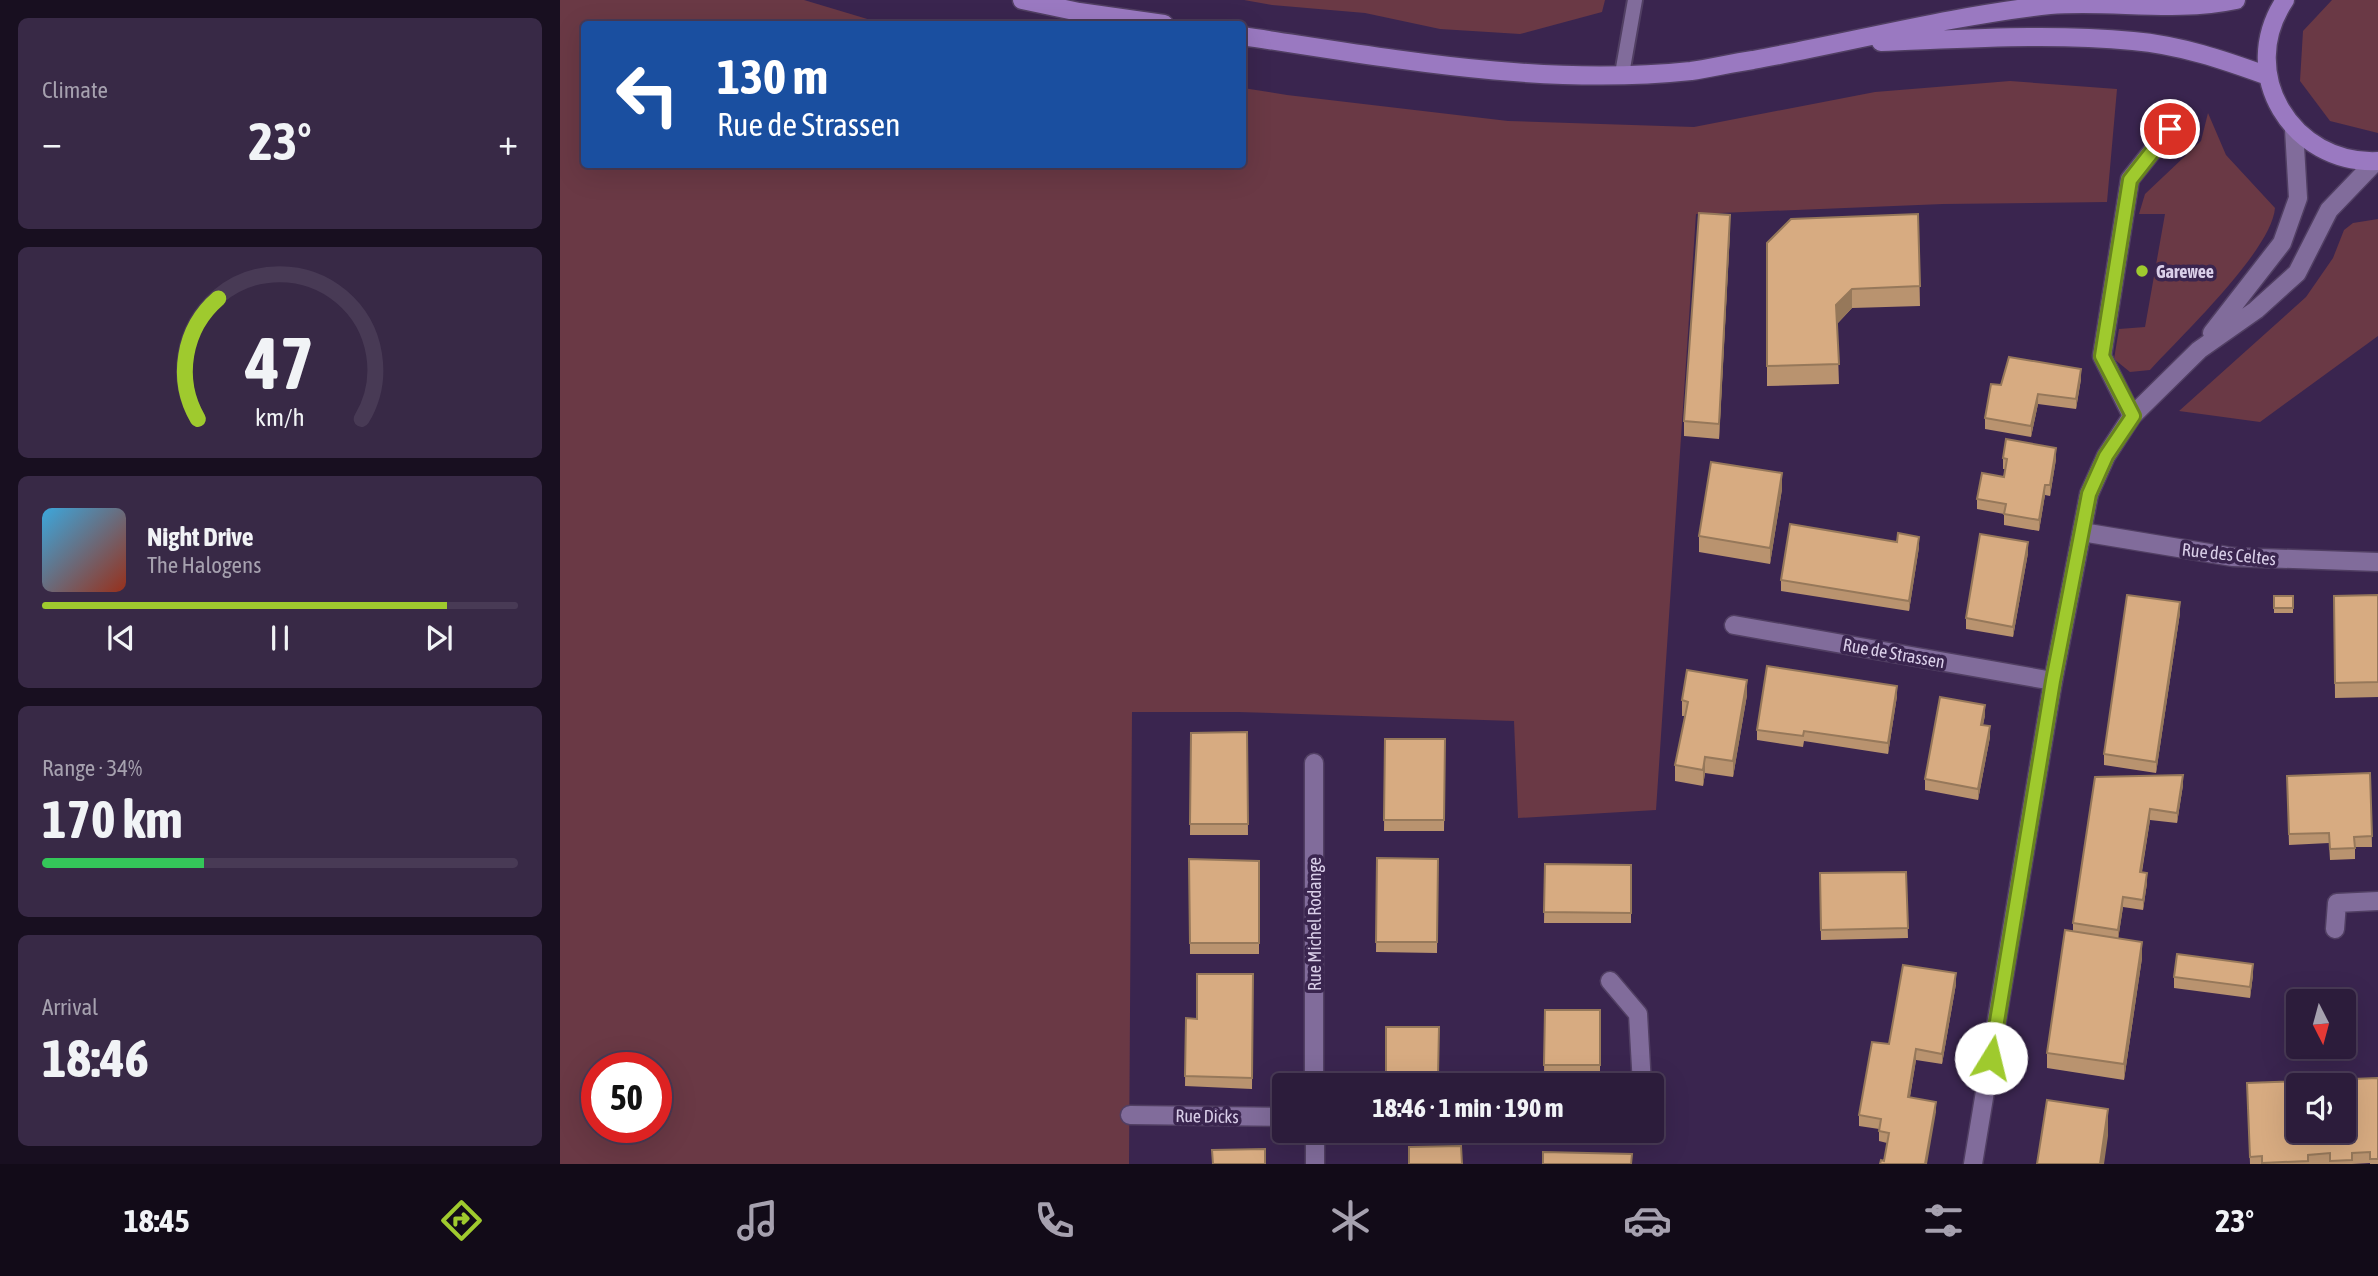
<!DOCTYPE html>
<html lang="en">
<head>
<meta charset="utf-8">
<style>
  :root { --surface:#2c1c3b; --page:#382946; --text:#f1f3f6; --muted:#a6a1af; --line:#483a55; --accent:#9fca2e }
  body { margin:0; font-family:"Asap Condensed",sans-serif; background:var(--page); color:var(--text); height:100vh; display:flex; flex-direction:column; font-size:26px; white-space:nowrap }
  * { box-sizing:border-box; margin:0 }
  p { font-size:23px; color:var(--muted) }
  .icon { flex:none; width:38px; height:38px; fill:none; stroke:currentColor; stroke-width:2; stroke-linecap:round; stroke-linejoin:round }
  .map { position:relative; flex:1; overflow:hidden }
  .drawer { display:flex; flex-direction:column; gap:18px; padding:18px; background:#180f20; width:560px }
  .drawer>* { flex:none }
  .banner { position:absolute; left:21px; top:21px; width:665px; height:147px; border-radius:7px; box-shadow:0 7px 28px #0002,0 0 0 2px var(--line); background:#1a4fa0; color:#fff; overflow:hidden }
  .needle { width:46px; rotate:174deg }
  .buttons { position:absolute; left:1726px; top:989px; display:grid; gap:14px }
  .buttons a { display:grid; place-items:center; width:70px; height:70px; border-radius:7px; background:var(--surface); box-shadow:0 7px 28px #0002,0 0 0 2px var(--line); font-size:35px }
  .speed { position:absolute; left:21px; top:1052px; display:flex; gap:14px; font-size:35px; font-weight:700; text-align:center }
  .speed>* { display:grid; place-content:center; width:91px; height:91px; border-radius:50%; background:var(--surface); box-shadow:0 7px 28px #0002,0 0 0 2px var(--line); line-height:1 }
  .speed .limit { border:10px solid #d22; background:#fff; color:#111 }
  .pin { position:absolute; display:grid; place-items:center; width:60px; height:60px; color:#fff; margin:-30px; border:4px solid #fff; border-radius:50%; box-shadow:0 2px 7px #0007 }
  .me { position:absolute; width:77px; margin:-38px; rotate:9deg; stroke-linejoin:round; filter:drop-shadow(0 0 5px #0008) }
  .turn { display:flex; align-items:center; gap:24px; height:147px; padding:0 21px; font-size:32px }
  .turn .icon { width:91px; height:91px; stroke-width:2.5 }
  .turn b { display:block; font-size:49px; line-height:60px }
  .big { font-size:52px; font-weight:700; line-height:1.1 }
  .drawer .widget { flex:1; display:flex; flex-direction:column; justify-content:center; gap:10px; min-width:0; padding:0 24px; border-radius:10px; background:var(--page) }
  .drawer .dial { align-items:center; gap:0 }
  .dial svg { height:182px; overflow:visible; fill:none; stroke:var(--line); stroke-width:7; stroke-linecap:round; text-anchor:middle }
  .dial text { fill:var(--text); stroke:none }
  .song { display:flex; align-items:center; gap:21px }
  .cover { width:84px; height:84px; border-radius:10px; background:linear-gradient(135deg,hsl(200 70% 55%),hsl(10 70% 35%)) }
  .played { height:7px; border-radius:4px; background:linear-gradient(90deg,var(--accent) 85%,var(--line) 85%) }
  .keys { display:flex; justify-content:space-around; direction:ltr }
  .heat { display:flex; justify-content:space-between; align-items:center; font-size:38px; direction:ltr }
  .charge { height:10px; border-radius:5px; background:linear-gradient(90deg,#34c759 34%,var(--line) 0) }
  .trip { position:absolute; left:712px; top:1073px; width:392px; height:70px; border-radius:7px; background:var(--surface); box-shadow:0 7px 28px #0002,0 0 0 2px var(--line); font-weight:700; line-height:70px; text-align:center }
  .tab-bar { display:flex; height:112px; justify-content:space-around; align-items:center; background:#120b18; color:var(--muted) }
  .tab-bar .icon { width:49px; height:49px }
  .tab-bar .selected { color:var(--accent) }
  .tab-bar b { font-size:32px; color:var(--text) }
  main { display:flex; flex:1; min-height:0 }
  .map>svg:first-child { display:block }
  .green { fill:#6a3945; fill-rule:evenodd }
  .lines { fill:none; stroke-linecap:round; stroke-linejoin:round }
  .service-casing { stroke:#513f63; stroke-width:18 }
  .minor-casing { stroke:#513f63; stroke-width:21 }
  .secondary-casing { stroke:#513f63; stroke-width:21 }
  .primary-casing { stroke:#513f63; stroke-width:21 }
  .service { stroke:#816c9b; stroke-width:14 }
  .minor { stroke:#816c9b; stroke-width:18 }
  .secondary { stroke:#816c9b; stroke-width:18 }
  .primary { stroke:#9a79c1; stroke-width:18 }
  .wall { fill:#b9936f }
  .shaded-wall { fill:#96785a }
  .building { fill:#d7ab81; stroke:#96785a; stroke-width:2; fill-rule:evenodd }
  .route-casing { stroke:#67831e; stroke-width:18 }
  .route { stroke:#9fca2e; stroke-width:12 }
  .poi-dot { fill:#9fca2e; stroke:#3a254f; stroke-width:2.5 }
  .labels { text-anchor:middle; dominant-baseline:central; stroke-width:7; stroke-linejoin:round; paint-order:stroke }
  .poi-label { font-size:18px; font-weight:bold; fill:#dacfe9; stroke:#3a254f; text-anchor:start }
  .street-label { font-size:18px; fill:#dacfe9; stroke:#3a254f }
</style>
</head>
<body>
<main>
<section class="drawer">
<div class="widget"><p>Climate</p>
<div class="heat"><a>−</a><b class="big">23°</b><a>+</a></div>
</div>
<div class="widget dial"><svg viewBox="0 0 100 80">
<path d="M14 69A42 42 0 1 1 86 69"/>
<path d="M14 69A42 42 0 0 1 23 16" stroke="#9fca2e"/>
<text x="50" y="56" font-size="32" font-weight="700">47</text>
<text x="50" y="72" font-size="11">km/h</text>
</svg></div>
<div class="widget">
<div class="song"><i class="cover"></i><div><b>Night Drive</b><p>The Halogens</p></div></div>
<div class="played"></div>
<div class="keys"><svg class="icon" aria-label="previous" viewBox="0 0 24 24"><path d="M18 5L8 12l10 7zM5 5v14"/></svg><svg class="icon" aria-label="pause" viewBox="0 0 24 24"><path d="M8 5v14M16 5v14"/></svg><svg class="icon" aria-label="next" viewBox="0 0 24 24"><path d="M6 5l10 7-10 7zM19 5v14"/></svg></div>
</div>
<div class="widget"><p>Range · 34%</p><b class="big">170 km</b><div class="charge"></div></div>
<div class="widget"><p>Arrival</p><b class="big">18:46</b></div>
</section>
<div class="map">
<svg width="1818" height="1164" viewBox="0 0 1818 1164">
  <rect width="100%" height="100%" fill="#3a254f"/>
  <path class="green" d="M0,0H244L324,24H24V164H682L683,88L727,95L948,121L1134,127L1315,92L1450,81L1557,89L1547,202L1383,204L1136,214L1096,810L958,818L954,721L678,712H572L569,1164H0ZM37,1068H96V1127H37Z
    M684,0H1045L1042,12L960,34L880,29L805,13L712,5Z
    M1772,0H1818V133L1770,121L1740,81L1743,31Z
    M1648,113L1666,155L1715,208C1712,250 1621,336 1590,370L1570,372L1554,359L1559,329L1585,327L1605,214H1579L1585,194L1641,141Z
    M1818,219V336L1700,422L1619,411L1746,297L1773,258L1784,230L1793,223Z"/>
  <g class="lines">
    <defs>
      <path id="service" d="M1062,74L1075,0"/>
      <path id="minor" d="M1572,416L1542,356L1570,179L1610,129
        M1522,532L1673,557L1818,562
        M1174,625L1493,681
        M754,763V1085
        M1775,929L1777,903L1818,901
        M1050,981L1078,1014L1082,1085
        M570,1115L724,1117
        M755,1130V1164"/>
      <path id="secondary" d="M1652,333L1722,243L1738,198L1734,129
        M1413,1164L1493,681L1529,494L1546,456L1572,416L1639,350L1696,310L1737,273L1769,210L1815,162"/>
      <path id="primary" d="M462,0L519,12L604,24
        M1725,0C1676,73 1732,165 1818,161
        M682,36C830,58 981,87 1131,71C1151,68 1172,63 1193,60C1292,42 1390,16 1490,5C1551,0 1615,13 1676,0
        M1321,42C1404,39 1490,33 1573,41C1620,45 1664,60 1708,76"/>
    </defs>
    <use href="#service" class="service-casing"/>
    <use href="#minor" class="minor-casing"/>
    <use href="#secondary" class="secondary-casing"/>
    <use href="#primary" class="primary-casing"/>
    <use href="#service" class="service"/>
    <use href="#minor" class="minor"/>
    <use href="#secondary" class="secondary"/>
    <use href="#primary" class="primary"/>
  </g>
  <path class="wall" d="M1358,214L1360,306L1292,308L1277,324L1279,384L1207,386V243Z
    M1170,231L1159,439L1124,436V421Z
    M1521,379L1516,409L1478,404L1471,437L1425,429V418L1441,385Z
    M1443,458L1496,459L1490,496L1485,495L1479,531L1444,525V514L1417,509V499L1444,477L1445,469H1443Z
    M1222,489L1210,564L1139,552V536Z
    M1359,547L1349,611L1221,591V580Z
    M1468,553L1453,637L1406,629V618Z
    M1818,595V697L1775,698L1774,596Z
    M1714,596H1733V613H1714Z
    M1620,613L1596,773L1544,765V754Z
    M1187,695L1173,777L1145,773L1143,786L1115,781V765L1125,716H1122V700Z
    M1337,696L1328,754L1244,741L1243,747L1197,740V730Z
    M1425,715L1423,725L1430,737L1418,800L1365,790V779Z
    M687,732L688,835H630L631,733Z
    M825,739H885L884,831H824Z
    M1810,773L1812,847H1795V859L1770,860L1769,843L1729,845L1727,776Z
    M1535,777L1623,785L1617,823L1590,820L1582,872L1587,883L1583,910L1563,907L1558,939L1582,958L1564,1080L1487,1068V1053L1513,932V923Z
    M817,858L878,859L877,953L816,952Z
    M629,859L699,861V954H630Z
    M985,864L1071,865V923H984Z
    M1346,872L1348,938L1261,940L1260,873Z
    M693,974L692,1089L625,1086L626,1018L637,1019Z
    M1693,975L1690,998L1614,988V977Z
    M1396,984L1382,1064L1356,1060L1350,1097L1376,1112L1324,1161L1327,1143L1319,1141V1129L1299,1126V1115L1329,1044Z
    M985,1010H1040V1075H984Z
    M826,1027H879L878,1085H826Z
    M1818,1078V1164H1810V1163L1792,1164H1690L1687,1083Z"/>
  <path class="shaded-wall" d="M1170,215V231L1159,439V424Z
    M1292,289V308L1276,325V305Z
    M1521,369V379L1516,409V399Z
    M1478,394V404L1471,437V426Z
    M1496,448V459L1490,496V485Z
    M1222,473V489L1210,564V548Z
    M1485,485V495L1479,531V520Z
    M1359,537V547L1349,611V601Z
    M1468,542V553L1453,637V627Z
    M1620,602V613L1596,773V762Z
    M1187,680V695L1173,777V761Z
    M1337,686V696L1328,754V743Z
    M1425,705V715L1421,735V725Z
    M1430,726V737L1418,800V789Z
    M1145,757V773L1143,786V770Z
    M1623,775V785L1617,823V813Z
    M1590,809V820L1580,882V872Z
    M1587,873V883L1583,910V900Z
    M1563,897V907L1558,940V930Z
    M1582,942V958L1564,1080V1064Z
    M1693,964V975L1690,998V987Z
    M1396,973V984L1382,1064V1054Z
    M1356,1049V1060L1348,1108V1097Z
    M1376,1102V1112L1367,1164H1365Z
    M1548,1109V1136L1544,1164H1540Z"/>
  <path class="building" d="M1139,213L1170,215L1159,424L1124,421Z
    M1358,214L1360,286L1292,289L1276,305L1279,364L1207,366V243L1231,219Z
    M1449,357L1521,369L1516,399L1478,394L1471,426L1425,418L1431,384L1441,385Z
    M1446,439L1496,448L1490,485H1485L1479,520L1444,514L1446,504L1417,499L1422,473L1444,477L1447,459L1443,458Z
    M1151,462L1222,473L1210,548L1139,536Z
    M1230,524L1337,542L1338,533L1359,537L1349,601L1221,580Z
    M1420,534L1468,542L1453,627L1406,618Z
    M1567,595L1620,602L1596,762L1544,754Z
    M1818,595V682L1775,683L1774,596Z
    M1714,596H1733V608H1714Z
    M1207,666L1337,686L1328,743L1244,731L1243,736L1197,730Z
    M1127,670L1187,680L1173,761L1145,757L1143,770L1115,765L1128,702L1122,700Z
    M1380,697L1425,705L1421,725L1430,726L1418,789L1365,779Z
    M687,732L688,824H630L631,733Z
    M825,739H885L884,820H824Z
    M1810,773L1812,836L1794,837L1795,848L1770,849L1769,833L1729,834L1727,776Z
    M1623,775L1617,813L1590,809L1580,872L1587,873L1583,900L1563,897L1558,930L1513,923L1535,777Z
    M817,858L878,859L877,942H816Z
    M629,859L699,861V943H630Z
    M985,864L1071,865V913L984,912Z
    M1346,872L1348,928L1261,930L1260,873Z
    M1505,930L1582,942L1564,1064L1487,1053Z
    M1617,954L1693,964L1690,987L1614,977Z
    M1343,965L1396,973L1382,1054L1356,1049L1348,1097L1376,1102L1365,1164H1320L1321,1160L1324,1161L1329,1133L1319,1131L1321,1119L1299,1115L1312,1042L1329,1044Z
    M637,974H693L692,1078L625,1076L626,1018L637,1019Z
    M985,1010H1040V1065H984Z
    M826,1027H879L878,1075H826Z
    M1818,1078V1159H1810V1152L1792,1153V1160L1770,1161V1153L1748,1155V1161L1702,1163V1156L1690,1157L1687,1083ZM1738,1085H1783V1130H1738Z
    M1487,1100L1548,1109L1540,1164H1477Z
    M901,1146L902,1164H849V1147Z
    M705,1149V1164H653L652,1150Z
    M983,1152L1072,1154L1071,1164H983Z"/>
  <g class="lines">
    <defs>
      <path id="route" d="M1431,1058L1493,681L1529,494L1546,456L1573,416L1542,356L1570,180L1610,129"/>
    </defs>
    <use href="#route" class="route-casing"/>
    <use href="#route" class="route"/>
  </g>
  <circle class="poi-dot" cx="1582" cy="271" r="7"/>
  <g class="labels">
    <g class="poi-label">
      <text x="1596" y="271">Garewee</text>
    </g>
    <g class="street-label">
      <text transform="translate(1669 554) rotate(6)">Rue des Celtes</text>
      <text transform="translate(1334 653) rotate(10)">Rue de Strassen</text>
      <text transform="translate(754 924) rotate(-90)">Rue Michel Rodange</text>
      <text transform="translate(647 1116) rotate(1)">Rue Dicks</text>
    </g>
  </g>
</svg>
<div class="buttons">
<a><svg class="needle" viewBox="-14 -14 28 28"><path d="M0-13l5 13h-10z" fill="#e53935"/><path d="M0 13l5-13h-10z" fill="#a6a1af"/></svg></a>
<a><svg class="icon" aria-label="sound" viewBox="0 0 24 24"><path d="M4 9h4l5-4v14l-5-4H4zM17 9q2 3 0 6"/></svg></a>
</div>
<div class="speed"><div class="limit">50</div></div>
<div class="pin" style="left:1610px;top:129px;background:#d93025"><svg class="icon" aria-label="arrive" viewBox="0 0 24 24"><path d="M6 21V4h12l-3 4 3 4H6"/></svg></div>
<svg class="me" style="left:1431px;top:1058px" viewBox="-20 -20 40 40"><circle r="19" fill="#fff"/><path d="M0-13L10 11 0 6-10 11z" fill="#9fca2e"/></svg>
<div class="trip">18:46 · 1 min · 190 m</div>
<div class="banner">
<div class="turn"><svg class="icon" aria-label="left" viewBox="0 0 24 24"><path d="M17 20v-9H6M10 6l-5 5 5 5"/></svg><div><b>130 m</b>Rue de Strassen</div></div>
</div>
</div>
</main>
<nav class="tab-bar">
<b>18:45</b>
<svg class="icon selected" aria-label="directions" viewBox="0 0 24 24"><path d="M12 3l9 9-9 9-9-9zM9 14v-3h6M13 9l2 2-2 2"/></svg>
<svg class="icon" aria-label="music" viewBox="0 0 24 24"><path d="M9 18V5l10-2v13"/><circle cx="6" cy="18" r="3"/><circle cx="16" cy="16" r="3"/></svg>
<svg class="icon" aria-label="phone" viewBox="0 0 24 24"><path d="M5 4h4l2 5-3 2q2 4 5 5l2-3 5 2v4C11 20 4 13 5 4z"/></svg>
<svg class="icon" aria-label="climate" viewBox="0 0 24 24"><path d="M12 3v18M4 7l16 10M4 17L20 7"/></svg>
<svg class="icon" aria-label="car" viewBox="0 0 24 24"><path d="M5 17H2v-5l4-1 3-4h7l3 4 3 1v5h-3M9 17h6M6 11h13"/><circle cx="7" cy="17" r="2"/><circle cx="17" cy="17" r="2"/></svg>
<svg class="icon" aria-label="filters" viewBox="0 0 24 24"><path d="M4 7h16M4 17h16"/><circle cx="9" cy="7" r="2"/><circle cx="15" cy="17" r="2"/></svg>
<b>23°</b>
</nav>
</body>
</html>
